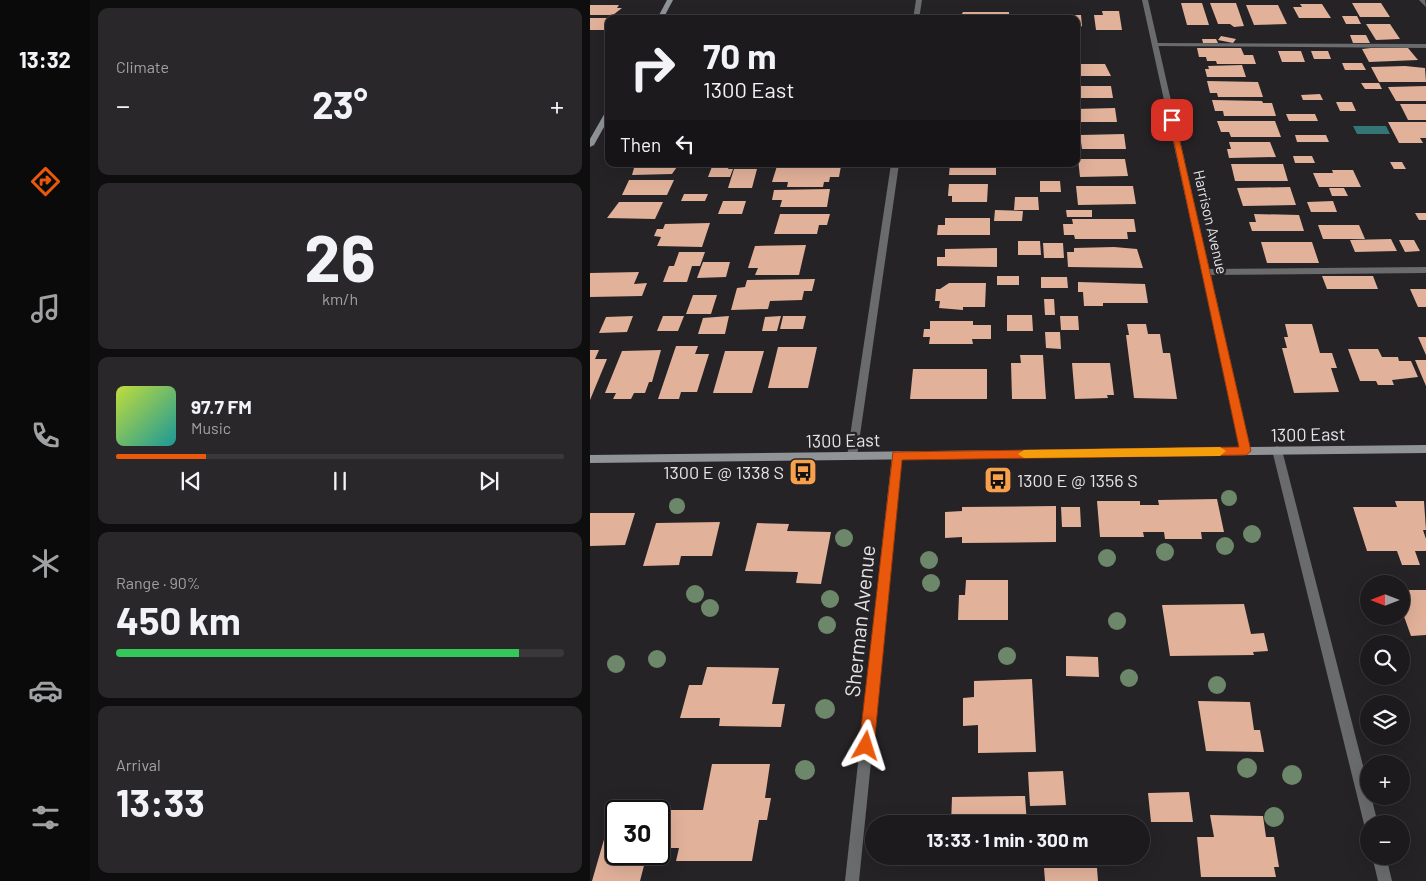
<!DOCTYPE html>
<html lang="en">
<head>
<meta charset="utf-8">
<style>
  :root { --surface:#1c1a1c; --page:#292729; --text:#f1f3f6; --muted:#a0a1a3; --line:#3a383b; --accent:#ea580c }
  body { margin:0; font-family:Barlow,sans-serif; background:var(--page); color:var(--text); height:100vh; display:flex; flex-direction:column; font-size:19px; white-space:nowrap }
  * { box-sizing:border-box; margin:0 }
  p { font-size:16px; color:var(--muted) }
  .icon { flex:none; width:28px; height:28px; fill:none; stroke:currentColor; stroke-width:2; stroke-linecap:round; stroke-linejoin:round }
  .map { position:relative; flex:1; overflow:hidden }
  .drawer { display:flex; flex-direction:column; gap:8px; padding:8px; background:#0f0e0f; width:500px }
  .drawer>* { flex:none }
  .guide { position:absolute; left:15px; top:15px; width:475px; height:152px; border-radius:10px; box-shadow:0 5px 20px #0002,0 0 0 1px var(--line); background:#1c1a1c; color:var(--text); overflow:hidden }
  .needle { width:32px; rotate:270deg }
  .tools { position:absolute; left:770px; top:575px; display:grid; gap:10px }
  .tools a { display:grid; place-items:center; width:50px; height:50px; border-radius:50%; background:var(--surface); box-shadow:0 5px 20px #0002,0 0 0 1px var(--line); font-size:25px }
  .speed { position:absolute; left:15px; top:800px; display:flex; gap:10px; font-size:25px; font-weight:700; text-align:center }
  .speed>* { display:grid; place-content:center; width:65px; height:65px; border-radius:50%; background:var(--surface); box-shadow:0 5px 20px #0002,0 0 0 1px var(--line); line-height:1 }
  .speed .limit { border:2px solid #111; border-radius:8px; background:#fff; color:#111 }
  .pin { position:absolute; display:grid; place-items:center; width:42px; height:42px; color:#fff; margin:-21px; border-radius:10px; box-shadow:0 2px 8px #0006 }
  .me { position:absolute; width:55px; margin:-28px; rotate:6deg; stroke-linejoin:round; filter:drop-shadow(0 0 4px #0008) }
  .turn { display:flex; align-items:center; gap:18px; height:105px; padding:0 15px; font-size:22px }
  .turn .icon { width:65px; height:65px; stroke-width:2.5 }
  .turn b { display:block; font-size:35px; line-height:42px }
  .then { display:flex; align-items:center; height:48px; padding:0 15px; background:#0003; gap:10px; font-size:19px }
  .big { font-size:38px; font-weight:700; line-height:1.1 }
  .drawer .tile { flex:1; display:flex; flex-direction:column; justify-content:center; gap:8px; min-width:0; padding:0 18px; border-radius:10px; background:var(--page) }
  .drawer .dial { align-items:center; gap:0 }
  .dial b { font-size:65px; line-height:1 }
  .song { display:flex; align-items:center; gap:15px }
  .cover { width:60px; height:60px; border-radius:8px; background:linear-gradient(135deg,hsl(70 70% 55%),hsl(180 70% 35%)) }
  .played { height:5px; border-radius:2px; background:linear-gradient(90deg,var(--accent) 20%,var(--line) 20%) }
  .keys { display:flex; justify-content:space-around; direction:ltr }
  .heat { display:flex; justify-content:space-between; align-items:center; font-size:28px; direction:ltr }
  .charge { height:8px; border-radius:4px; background:linear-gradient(90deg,#34c759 90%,var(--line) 0) }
  .trip { position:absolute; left:275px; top:815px; width:285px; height:50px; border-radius:25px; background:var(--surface); box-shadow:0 5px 20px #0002,0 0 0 1px var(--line); font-weight:700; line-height:50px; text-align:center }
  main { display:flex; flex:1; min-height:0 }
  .tab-bar { display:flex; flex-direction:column; width:90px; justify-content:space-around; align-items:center; background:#0b0a0b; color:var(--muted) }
  .tab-bar .icon { width:35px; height:35px }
  .tab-bar .active { color:var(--accent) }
  .tab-bar b { font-size:22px; color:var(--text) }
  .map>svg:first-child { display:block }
  .water { fill:#347576 }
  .building { fill:#e2b19a }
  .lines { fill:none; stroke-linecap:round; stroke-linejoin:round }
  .lane { fill:#6a6b6d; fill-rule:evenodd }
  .street { fill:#6a6b6d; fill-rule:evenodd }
  .secondary { fill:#919496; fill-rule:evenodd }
  .tree { fill:#6c8769 }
  .route { fill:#ea580c; stroke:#983908 }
  .slow { fill:#f59e0b }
  .labels { text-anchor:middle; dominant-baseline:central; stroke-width:5; stroke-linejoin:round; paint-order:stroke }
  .far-street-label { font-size:15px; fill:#e4e3e6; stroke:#252326 }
  .street-label { font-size:18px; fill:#e4e3e6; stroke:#252326 }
  .poi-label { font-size:18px; fill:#e4e3e6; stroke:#252326; text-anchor:end }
  .near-street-label { font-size:21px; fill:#e4e3e6; stroke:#252326 }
</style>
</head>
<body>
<main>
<nav class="tab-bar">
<b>13:32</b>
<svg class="icon active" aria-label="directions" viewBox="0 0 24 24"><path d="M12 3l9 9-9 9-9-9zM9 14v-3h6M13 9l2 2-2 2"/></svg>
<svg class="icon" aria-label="music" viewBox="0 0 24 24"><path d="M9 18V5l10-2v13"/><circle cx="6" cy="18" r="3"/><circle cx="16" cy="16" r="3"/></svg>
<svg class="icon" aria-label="phone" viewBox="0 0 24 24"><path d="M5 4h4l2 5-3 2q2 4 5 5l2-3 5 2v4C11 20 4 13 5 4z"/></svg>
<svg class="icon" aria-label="climate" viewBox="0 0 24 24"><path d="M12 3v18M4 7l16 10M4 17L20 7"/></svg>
<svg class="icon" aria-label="car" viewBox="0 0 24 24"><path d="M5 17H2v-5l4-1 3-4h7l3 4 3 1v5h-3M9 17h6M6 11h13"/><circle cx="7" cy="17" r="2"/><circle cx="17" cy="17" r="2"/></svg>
<svg class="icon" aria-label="filters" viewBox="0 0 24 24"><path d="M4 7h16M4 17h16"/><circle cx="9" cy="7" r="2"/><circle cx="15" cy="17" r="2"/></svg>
</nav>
<section class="drawer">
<div class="tile"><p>Climate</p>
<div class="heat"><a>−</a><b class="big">23°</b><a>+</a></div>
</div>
<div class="tile dial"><b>26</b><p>km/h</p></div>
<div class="tile">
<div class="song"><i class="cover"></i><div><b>97.7 FM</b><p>Music</p></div></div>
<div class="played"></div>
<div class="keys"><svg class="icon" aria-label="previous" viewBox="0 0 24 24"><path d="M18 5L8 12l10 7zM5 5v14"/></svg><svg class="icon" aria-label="pause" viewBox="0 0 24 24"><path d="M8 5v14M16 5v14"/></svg><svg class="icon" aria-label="next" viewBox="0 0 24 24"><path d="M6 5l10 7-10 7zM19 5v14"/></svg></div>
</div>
<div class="tile"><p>Range · 90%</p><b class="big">450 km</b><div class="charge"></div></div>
<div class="tile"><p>Arrival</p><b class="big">13:33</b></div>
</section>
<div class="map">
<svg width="836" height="881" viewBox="0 0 836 881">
  <rect width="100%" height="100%" fill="#252326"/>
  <path class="water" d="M763,126H796L800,134H767Z"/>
  <path class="building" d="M591,3H612L619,25H597Z
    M620,3H646L654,26L644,27L640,24H628Z
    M762,3H791L800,17H770Z
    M710,4H732L741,18H709L703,7H712Z
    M0,5H29L27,8H32L23,15H0Z
    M656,5H688L697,24L664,25Z
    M512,11H529L532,30H506L504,15H513Z
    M373,12H419V19H369Z
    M447,15H491L492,26L486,29V19H447Z
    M752,16H767L771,24H756Z
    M0,18H19L17,30H0Z
    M776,24H800L810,39L786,40Z
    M760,35H776L780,43H763Z
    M631,36L646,39L643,43L628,40Z
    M612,39H626L628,43H613Z
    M607,48H651L654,55H663L666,64H627L626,61H617L616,57H609Z
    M781,48H818L828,60L779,62L772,49Z
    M688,51H711L715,62H692Z
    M721,51H738L741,59H724Z
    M752,63H772L776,70H755Z
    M487,64H515L521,76H488Z
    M652,65L656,77H617L615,69H619L618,66Z
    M815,66L835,68L836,82H789L781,67Z
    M617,81L668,82L673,97H628L627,93H620Z
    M771,83H789L792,89H775Z
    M486,86H521L523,98H486Z
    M836,86V101H806L798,87Z
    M730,94L733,100H713L711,95Z
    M622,100L672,101L673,103H682L686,116H634L633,111H625Z
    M746,102H762L766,111H750Z
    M810,104H836V120H818Z
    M525,108L527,122H486V109Z
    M696,114H725L728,121H699Z
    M627,121H685L691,137H641L639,132H631Z
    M798,122H836V138H830L833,143H809Z
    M534,134L536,149H492L490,135Z
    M705,135H736L739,142H707Z
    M639,142H680L686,157L639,158L637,149H641Z
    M703,156H722L725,163H705Z
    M488,159H535L538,176L490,177Z
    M800,162H812L816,169H804Z
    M38,164H89L82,174L42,175L44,168H36Z
    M123,164H140L138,169H143L140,177H118Z
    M360,164H406V175H359Z
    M641,164H693L698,181H645Z
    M187,166H251L249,177H240L239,182H234L233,187H197L198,182H182Z
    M144,169H167L162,188H138Z
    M742,170H763L771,187H729L723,173H743Z
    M39,180H84L77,195H32Z
    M450,181H470L471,192H450Z
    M359,184H398L397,202H362V196H358Z
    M486,186H543L546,204L488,205Z
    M700,187L706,205L653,206L647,188Z
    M739,188H754L758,196H742Z
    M240,189L237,207H190L192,200H182L184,190Z
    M94,194H118L115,201H91Z
    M425,197H448L449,210H424Z
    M133,201H156L152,214H128Z
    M743,201L747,212H721L717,202Z
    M29,202H73L65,219L17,218Z
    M405,210L433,211L432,221H404Z
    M476,210H502V217H477Z
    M825,213H836V220H829Z
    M190,214H240L237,225H229L227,234H184Z
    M664,214L709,215L714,231H662L659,222H666Z
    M355,218H400V235H347L348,225H355Z
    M482,219H544L546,232H537L538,239H485L484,235H474L473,224H483Z
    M120,223L112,247L67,246L71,237L64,236L67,229H73L75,224Z
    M728,225H769L775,239H733Z
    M801,239L807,251L765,252L760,240Z
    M809,240H824L830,251L815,252Z
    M428,241H450L451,255H428Z
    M671,242H722L729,263H677Z
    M453,243H473L474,258H454Z
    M216,245L209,275H165L168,268H158L165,246Z
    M524,247L547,249L553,268L478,267L477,252H484V248Z
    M407,248V267L347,266V257H355V249Z
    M89,252H115L110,266H102L97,282H73L79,266H84Z
    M113,262H140L136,277L107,278Z
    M49,272L44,284L57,283L52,296L0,297V273Z
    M407,276H429V285H407Z
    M732,276H783L788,289H737Z
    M451,277H477L478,288H451Z
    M225,279L222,291H214L212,300L180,301L178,309L141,310L147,288L155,287L157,280Z
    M488,282L555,284L558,303H513V306H494L493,292H488Z
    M359,283H396L395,307H373V310L349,308L350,301H345L346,289H350Z
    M820,289H836V307H828Z
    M103,295H127L121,314H96Z
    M454,299H464L465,315H455Z
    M417,315H442L443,331H417Z
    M43,316L37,332L9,333L16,317Z
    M73,316H94L88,331H67Z
    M139,316L135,334H108L113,318Z
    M191,316L187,331H172L175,317Z
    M193,316H216L213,329H190Z
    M470,316H488L489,330H471Z
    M340,321H383V325H401V339H382L383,344H339L340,337H333L334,329H340Z
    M537,324H556L558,334H570L573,353H580L587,399L544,398L536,335H539Z
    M695,324H722L730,353H742L747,368H741L749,392L704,393L692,348H697L694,337H698Z
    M455,332H470L471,349L456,348Z
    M828,337H836V355Z
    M86,346H108L105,354H119L107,392H91L89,399H68Z
    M188,347H227L218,388H178Z
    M758,349H788L792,357H808L809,361H821L828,377L802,380L804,385H788L786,381H770Z
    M0,350H9L5,359H17L0,400Z
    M71,350L62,382H59L55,393H44L41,399H23L26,393H15L32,351Z
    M135,351H174L162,393H123Z
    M430,355H453L456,399H422L421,363H431Z
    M825,360H836V386Z
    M482,363H520L524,395H517L518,398L485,399Z
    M323,369H397V399H320Z
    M627,499L634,532H611L612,539H575L574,532H553L554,537H510L507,501H550V505H569L568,500Z
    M805,501H834L836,530H833L836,539V551H825L830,565H812L807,551H777L763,507H807Z
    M466,506V542L372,543V537L355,538V512L372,511V507Z
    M471,507H490L491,527H472Z
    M0,513H45L35,545L0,546Z
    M130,522L122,556H91L89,565L53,566L66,523Z
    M167,523L199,524L197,531L241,532L231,584L206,583L208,572L155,571Z
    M376,580H418V620H368L369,595H375Z
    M811,590H836V635L821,636L811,608Z
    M654,604L661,634L674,633L678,651L663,652L664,655L580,656L572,605Z
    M476,656L508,657L509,677L476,676Z
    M117,667L189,668L182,704H195L191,727L129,726L130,718H90L99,685H112Z
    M442,679L446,752L388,753V725L373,726V698L384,697V681Z
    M608,701L660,702L664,730H670L674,752L616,751Z
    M122,764H180L175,798H181L177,820H169L162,861H86L89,848H69L70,810H113Z
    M473,771L476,805L440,806L438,772Z
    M599,792L603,822H561L558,793Z
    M435,796L437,824H361L362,797Z
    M620,815L673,816L676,837H684L689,867H684L686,877H611L607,837H624Z
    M15,836H26V854H57L50,881H2Z
    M454,868H507L508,881H455Z"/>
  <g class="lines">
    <path class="lane" d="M565,43L836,44V48L563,46V44Z
      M836,267V273L615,275L611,272L615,269Z"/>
    <path class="street" d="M326,0H332L329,19H323Z
      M552,0H558L661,451L656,455L651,451Z
      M829,0H835L836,7Z
      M301,164H309L267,456L266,459H258L257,456Z
      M687,446L692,450L779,789V796H781L788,824H779V830L776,829L774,824L682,450Z
      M307,451L311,452L312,455L269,881H255L302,455L303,452Z
      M782,856H796L802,881H788Z"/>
    <path class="secondary" d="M77,0H83L73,19H67Z
      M19,109V118L4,145L0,147V139L16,111Z
      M836,445V453L0,463V455Z"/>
  </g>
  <g class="tree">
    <circle cx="639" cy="498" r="8"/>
    <circle cx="87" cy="506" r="8"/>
    <circle cx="662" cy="534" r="9"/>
    <circle cx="254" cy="538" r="9"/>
    <circle cx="635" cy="546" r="9"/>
    <circle cx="575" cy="552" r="9"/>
    <circle cx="517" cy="558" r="9"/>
    <circle cx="339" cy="560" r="9"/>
    <circle cx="341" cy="583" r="9"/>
    <circle cx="105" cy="594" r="9"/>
    <circle cx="240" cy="599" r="9"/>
    <circle cx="120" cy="608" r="9"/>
    <circle cx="527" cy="621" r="9"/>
    <circle cx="237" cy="625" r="9"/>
    <circle cx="417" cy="656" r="9"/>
    <circle cx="67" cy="659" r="9"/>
    <circle cx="26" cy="664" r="9"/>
    <circle cx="539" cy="678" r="9"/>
    <circle cx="627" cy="685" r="9"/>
    <circle cx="235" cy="709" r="10"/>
    <circle cx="657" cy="768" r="10"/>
    <circle cx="215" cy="770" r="10"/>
    <circle cx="702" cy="775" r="10"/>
    <circle cx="684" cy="817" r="10"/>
  </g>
  <path class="route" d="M579,119L585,120L661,451L656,455L312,460L284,746L281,751L276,753L271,751L269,746L303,452L649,447Z"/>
  <path class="slow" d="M630,447L636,451L630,456L434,458L428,454L434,450Z"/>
  <defs>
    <symbol id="bus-square" viewBox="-11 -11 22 22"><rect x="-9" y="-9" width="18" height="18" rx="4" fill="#f8a04b" stroke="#252326"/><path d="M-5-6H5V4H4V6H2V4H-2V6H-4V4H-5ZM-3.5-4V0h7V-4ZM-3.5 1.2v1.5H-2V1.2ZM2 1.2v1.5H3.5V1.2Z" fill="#111"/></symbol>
  </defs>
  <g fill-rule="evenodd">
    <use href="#bus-square" x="197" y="456" width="32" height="32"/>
    <use href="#bus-square" x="392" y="464" width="32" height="32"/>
  </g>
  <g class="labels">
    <g class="far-street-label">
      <text transform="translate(621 222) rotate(77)">Harrison Avenue</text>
    </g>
    <g class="street-label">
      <text transform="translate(718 434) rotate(-1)">1300 East</text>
      <text transform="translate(253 440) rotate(-1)">1300 East</text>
    </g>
    <g class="poi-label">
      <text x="194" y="472">1300 E @ 1338 S</text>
      <text x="427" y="480" text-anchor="start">1300 E @ 1356 S</text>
    </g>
    <g class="near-street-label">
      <text transform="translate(269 621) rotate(-84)">Sherman Avenue</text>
    </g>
  </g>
</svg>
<div class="tools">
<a><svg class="needle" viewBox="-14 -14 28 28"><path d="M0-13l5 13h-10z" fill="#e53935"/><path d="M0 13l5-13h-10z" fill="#a0a1a3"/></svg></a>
<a><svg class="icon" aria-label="search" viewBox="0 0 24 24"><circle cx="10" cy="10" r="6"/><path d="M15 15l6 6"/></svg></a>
<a><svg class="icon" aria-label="layers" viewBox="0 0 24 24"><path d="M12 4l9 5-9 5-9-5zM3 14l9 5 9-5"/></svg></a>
<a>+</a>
<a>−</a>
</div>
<div class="speed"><div class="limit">30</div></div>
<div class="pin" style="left:582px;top:120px;background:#d93025"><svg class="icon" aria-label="arrive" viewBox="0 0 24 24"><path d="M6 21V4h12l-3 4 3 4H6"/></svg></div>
<svg class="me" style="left:276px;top:746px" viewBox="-20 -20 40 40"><path d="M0-17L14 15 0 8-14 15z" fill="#ea580c" stroke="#fff" stroke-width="4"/></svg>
<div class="trip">13:33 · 1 min · 300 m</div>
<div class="guide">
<div class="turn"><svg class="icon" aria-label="right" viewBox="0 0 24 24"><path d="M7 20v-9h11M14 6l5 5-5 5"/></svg><div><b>70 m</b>1300 East</div></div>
<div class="then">Then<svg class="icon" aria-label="left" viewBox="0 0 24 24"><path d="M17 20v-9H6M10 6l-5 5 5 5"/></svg></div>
</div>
</div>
</main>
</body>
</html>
